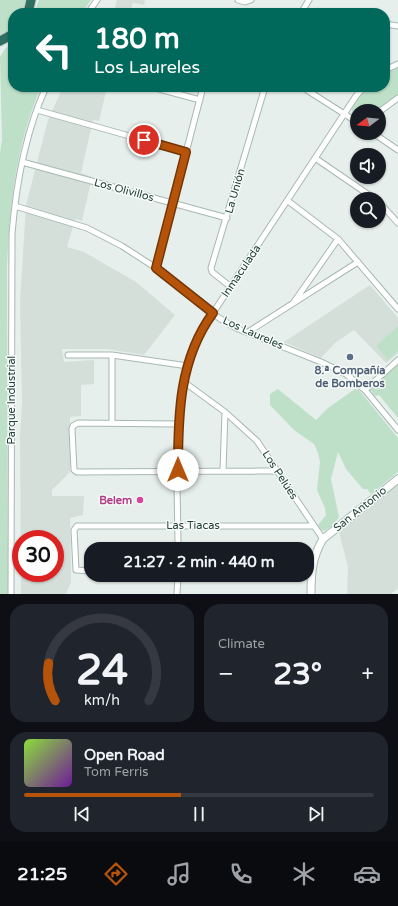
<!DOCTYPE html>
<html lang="en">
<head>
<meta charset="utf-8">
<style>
  :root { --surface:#171b24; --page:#20242c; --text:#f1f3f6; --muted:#9ea1a6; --line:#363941; --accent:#b45309 }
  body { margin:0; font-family:"Varela Round",sans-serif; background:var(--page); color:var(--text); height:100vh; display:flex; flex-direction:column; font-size:15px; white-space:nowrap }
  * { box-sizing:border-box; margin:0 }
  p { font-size:13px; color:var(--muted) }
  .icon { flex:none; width:22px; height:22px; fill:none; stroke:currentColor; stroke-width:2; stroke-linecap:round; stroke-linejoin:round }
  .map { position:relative; height:594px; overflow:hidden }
  .side { display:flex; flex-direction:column; gap:10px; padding:10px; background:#0d0f14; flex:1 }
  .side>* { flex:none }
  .banner { position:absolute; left:8px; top:8px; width:382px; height:84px; border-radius:16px; box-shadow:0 1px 3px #0004; background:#00695c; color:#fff; overflow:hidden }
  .needle { width:26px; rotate:254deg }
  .fabs { position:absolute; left:350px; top:104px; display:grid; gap:8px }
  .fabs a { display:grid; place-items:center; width:36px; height:36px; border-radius:50%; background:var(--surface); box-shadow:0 1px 3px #0004; font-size:20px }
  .speed { position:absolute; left:12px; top:530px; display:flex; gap:8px; font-size:20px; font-weight:700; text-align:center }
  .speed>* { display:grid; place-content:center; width:52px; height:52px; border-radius:50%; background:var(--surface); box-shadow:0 1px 3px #0004; line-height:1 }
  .speed .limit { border:6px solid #d22; background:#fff; color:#111 }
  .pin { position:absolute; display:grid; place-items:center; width:34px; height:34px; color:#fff; margin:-17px; border:2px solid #fff; border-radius:50%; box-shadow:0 1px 4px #0007 }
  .me { position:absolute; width:44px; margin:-22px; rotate:0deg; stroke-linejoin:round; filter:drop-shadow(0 0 3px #0008) }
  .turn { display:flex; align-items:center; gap:14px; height:84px; padding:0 20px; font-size:18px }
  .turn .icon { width:52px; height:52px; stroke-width:2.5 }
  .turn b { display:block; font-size:28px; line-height:34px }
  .big { font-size:30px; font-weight:800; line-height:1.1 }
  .side .card { flex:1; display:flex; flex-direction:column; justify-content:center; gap:6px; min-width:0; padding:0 14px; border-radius:16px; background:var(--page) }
  .side .dial { align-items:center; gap:0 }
  .dial svg { height:104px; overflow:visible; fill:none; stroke:var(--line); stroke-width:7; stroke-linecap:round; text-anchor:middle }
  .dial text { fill:var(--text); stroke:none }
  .song { display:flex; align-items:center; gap:12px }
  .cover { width:48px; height:48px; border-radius:6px; background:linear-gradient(135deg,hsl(90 70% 55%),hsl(280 70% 35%)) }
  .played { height:4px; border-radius:2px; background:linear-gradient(90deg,var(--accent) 45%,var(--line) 45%) }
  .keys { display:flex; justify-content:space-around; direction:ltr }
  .heat { display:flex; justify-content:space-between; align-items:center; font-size:22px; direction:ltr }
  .side .tiles { flex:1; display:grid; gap:10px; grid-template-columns:1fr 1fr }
  .card:last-child { grid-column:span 2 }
  .trip { position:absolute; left:84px; top:542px; width:230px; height:40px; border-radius:16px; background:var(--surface); box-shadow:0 1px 3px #0004; font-weight:800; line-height:40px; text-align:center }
  .tab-bar { display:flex; height:64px; justify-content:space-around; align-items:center; background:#090b0e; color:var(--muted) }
  .tab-bar .icon { width:28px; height:28px }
  .tab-bar .current { color:var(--accent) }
  .tab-bar b { font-size:18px; color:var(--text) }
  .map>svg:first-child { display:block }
  .built { fill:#d4dfda; fill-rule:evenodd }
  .green { fill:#bfe0c8 }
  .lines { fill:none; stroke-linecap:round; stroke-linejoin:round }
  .street-casing { stroke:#a8b8b2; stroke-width:7 }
  .secondary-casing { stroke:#a4bbb3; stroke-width:9 }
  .highway-casing { stroke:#c2cac8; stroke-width:11 }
  .street { stroke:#fff; stroke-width:5 }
  .secondary { stroke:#fff; stroke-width:7 }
  .highway { stroke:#2f6f62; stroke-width:9 }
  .route-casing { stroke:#753606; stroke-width:10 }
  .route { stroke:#b45309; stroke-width:7 }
  .service-dot { fill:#5c6f8a; stroke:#f7fbf9; stroke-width:1.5 }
  .hotel-dot { fill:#d1479c; stroke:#f7fbf9; stroke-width:1.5 }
  .labels { text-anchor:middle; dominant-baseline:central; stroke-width:3; stroke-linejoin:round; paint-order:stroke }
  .street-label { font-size:11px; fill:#24423a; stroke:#f7fbf9 }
  .service-label { font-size:11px; font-weight:bold; fill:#4e5e75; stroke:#f7fbf9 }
  .hotel-label { font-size:11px; font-weight:bold; fill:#b23c85; stroke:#f7fbf9; text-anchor:end }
</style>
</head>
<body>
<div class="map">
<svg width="398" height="594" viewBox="0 0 398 594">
  <rect width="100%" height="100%" fill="#e6efeb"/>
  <path class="built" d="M117,0H145L144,5L133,3L130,13H113Z
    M63,87H107L99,121L93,120L81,173L92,177L82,221L75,219L67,247L84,252L136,282L175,315L144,355L107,349H62L64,362L94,360V384L81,385V416L70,417V472L52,490V496H84L83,515L70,518L71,582L66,594H21L20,437L22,402L20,302L26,205L48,120ZM21,539H55V573H21Z
    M370,285L398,318V353L386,363L354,330L335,343L321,358L284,342Z
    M398,484V588L391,594H347L348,567L339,532Z"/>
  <path class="green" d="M0,0H27L24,13H13V29L0,37Z
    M39,0H91L82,13H34Z
    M13,43V87H41C16,144 9,208 7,269L8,594H0V153L2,140L0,57L5,49Z
    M398,67V95L376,111H357V119L352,115C350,105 361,94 368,87H385V73Z
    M398,326V351L388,360L376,346Z
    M398,363V418L379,395L375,396L369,388Z
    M278,389L316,420L328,408L355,389L359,390L398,438V472L371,494L367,489H363L346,469L338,452L331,479L339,517L334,525L324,531L320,529L318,525L326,515L325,508L317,490L320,462L318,453L314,444L294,430L270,405V394Z"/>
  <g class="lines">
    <defs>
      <path id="street" d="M238,0L245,2L251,0
        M88,13L97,0
        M301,13L309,0
        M385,24L398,26
        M385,70L398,64
        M152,87L200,100
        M302,87L357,122
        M37,110L186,152
        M379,112L398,98
        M373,133L398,150
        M315,158L375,199
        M22,162L227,218
        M288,201L338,239L398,309
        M379,202L398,223
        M15,206L87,228L122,246L156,268L219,318L236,328L321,362L346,374L365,390L398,430
        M156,268L203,87
        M231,287L212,272L211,268L265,87
        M294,302L338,239
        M248,332L358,262
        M68,355H112L188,366
        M112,355V423
        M184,382L225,412L257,441L323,539
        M365,390L398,360
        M178,424L78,423L73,426L72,429L74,470L77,472L277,471
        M223,470L225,412
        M178,549C178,473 168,385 209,319L356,96L364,87
        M91,571L76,570L74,530L77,526H312
        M11,594L12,234C16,184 25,133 46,87
        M177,594L178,575"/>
      <path id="secondary" d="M311,594C311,574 312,557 323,539L398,479"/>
      <path id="highway" d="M28,13L31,0
        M0,41L13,34"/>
    </defs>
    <use href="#street" class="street-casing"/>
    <use href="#secondary" class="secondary-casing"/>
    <use href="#highway" class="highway-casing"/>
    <use href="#street" class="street"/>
    <use href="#secondary" class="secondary"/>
    <use href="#highway" class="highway"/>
  </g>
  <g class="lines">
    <defs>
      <path id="route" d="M144,140L186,152L156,268L213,313C179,359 178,415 178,470"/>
    </defs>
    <use href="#route" class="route-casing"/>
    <use href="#route" class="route"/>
  </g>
  <circle class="service-dot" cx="350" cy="357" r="4"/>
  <circle class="hotel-dot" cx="140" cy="500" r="4"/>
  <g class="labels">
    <g class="street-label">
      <text transform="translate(124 190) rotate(15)">Los Olivillos</text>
      <text transform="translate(235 191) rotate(-74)">La Unión</text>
      <text transform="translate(241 271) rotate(-56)">Inmaculada</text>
      <text transform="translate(253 333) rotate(24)">Los Laureles</text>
      <text transform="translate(11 400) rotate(-90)">Parque Industrial</text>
      <text transform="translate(280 475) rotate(57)">Los Pelúes</text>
      <text transform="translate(360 509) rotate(-39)">San Antonio</text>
      <text x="193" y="525">Las Tiacas</text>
    </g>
    <g class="service-label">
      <text x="350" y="370">8.ª Compañía<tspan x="350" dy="13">de Bomberos</tspan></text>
    </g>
    <g class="hotel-label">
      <text x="132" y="500">Belem</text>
    </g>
  </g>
</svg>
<div class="fabs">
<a><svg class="needle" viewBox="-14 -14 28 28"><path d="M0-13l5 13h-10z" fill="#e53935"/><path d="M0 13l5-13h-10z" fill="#9ea1a6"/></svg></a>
<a><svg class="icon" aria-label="sound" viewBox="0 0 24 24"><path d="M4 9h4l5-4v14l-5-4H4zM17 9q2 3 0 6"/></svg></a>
<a><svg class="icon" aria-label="search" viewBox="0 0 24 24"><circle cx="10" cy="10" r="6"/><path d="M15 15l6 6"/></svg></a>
</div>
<div class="speed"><div class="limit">30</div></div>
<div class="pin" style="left:144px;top:140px;background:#d93025"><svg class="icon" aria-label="arrive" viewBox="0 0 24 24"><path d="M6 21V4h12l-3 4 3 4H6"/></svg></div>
<svg class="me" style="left:178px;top:470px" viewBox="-20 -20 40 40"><circle r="19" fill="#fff"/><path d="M0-13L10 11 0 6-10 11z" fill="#b45309"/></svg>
<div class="trip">21:27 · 2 min · 440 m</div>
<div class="banner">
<div class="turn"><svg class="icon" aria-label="left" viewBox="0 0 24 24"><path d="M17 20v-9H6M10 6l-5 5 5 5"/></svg><div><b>180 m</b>Los Laureles</div></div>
</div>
</div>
<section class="side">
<div class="tiles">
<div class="card dial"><svg viewBox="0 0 100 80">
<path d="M14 69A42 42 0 1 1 86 69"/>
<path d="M14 69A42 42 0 0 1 9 40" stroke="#b45309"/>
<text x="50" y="56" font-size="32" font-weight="700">24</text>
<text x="50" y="72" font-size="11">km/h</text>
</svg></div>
<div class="card"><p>Climate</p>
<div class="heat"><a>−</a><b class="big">23°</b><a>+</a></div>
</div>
<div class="card">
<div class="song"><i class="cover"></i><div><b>Open Road</b><p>Tom Ferris</p></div></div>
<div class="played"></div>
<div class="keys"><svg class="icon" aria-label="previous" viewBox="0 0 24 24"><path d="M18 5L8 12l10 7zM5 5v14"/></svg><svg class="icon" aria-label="pause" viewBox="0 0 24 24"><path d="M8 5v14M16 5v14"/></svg><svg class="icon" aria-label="next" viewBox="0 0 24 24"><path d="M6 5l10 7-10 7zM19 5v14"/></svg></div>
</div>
</div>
</section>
<nav class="tab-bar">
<b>21:25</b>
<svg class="icon current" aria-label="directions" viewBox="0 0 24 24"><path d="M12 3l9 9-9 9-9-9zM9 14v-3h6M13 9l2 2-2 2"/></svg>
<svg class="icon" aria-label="music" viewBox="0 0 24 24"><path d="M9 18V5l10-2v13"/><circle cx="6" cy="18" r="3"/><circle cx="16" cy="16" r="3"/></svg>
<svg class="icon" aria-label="phone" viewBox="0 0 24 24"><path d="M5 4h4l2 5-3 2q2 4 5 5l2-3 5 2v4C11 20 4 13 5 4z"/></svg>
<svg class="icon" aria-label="climate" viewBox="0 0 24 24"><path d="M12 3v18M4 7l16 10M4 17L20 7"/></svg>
<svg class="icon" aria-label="car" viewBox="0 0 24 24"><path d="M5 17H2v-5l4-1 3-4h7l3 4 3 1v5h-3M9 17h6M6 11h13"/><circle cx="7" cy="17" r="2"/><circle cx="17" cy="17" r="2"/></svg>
</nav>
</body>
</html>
